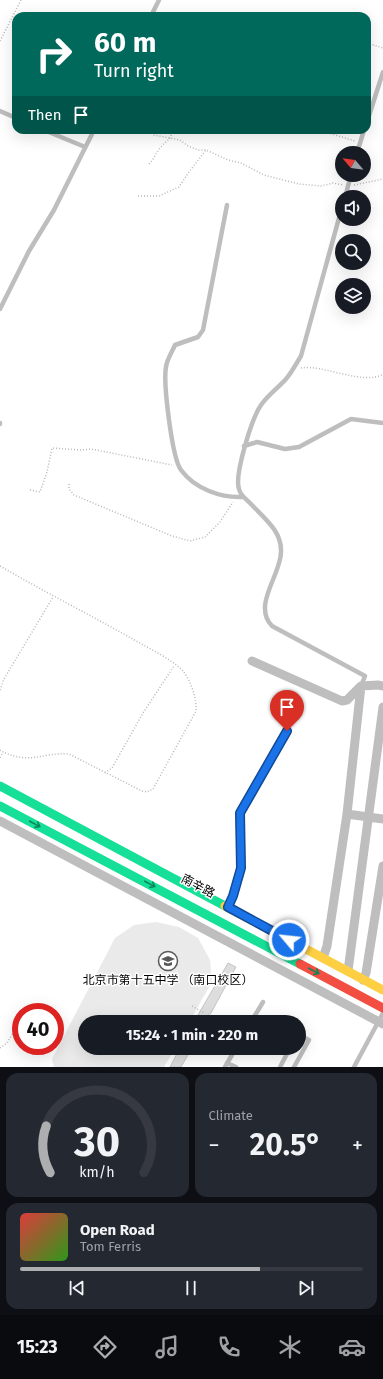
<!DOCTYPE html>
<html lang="en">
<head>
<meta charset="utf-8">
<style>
  :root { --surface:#171b24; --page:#242831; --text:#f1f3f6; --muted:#9ea1a6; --line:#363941; --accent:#adaeaf }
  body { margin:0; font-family:"Fira Sans","Noto Sans SC",sans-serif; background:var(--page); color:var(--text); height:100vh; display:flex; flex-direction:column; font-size:15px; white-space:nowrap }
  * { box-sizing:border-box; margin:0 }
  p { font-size:13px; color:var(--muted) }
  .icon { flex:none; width:22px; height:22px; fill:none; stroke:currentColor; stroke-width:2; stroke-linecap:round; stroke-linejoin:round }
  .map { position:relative; height:1067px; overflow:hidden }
  .drawer { display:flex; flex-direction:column; gap:6px; padding:6px; background:#0d0f14; flex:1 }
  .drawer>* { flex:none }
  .top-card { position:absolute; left:12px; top:12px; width:359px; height:122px; border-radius:12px; box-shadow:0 4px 16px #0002; background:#00695c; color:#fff; overflow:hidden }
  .needle { width:26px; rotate:299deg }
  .controls { position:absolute; left:335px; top:146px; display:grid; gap:8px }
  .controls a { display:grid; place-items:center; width:36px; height:36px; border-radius:50%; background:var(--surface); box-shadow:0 4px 16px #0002; font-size:20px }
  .speed { position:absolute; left:12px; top:1003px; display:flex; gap:8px; font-size:20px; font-weight:700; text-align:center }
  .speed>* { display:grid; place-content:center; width:52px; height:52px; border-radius:50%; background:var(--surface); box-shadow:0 4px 16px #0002; line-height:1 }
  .speed .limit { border:6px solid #d22; background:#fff; color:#111 }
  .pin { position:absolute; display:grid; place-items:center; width:34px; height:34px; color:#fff; margin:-41px -17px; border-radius:50% 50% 50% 0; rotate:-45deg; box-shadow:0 0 4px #0007 }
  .pin .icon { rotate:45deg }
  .me { position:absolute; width:44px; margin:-22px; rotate:298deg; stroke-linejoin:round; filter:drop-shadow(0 0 3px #0008) }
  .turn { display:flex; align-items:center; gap:14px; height:84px; padding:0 16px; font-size:18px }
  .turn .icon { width:52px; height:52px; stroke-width:2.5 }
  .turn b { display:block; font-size:28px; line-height:34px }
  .then { display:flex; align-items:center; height:38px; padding:0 16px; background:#0003; gap:8px; font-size:15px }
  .big { font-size:30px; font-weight:700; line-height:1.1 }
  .drawer .widget { flex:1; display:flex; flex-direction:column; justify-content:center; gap:6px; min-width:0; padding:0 14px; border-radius:12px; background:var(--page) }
  .drawer .dial { align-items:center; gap:0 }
  .dial svg { height:104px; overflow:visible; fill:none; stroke:var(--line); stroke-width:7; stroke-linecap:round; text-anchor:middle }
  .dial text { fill:var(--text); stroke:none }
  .song { display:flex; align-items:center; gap:12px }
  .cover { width:48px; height:48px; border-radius:6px; background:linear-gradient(135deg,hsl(0 70% 55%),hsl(110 70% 35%)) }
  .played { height:4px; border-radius:2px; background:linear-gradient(90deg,var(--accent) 70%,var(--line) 70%) }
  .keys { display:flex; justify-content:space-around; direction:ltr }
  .heat { display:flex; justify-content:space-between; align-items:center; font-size:22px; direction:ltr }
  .drawer .tiles { flex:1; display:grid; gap:6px; grid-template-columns:1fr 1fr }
  .widget:last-child { grid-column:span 2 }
  .trip { position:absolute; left:78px; top:1015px; width:228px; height:40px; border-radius:20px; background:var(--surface); box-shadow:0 4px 16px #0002; font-weight:700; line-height:40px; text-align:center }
  .dock { display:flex; height:64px; justify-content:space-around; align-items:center; background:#090b0e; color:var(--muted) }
  .dock .icon { width:28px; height:28px }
  .dock .active { color:var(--accent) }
  .dock b { font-size:18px; color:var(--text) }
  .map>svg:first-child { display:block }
  .green { fill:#eaeaea }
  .building { fill:#ddd; stroke:#c5c5c5 }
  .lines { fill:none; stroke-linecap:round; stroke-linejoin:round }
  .path { stroke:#b8b8b8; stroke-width:1.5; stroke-dasharray:1 2; stroke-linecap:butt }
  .lane { stroke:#bebebe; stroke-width:4.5 }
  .street { stroke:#bebebe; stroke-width:9 }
  .fast { stroke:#16e098; stroke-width:9 }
  .slow { stroke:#ffcf43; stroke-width:9 }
  .jam { stroke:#f24e42; stroke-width:9 }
  .oneway { stroke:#0d865b }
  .route-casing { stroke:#114b97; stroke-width:10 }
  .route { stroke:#1a73e8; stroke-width:7 }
  .labels { text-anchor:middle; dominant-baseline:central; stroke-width:3; stroke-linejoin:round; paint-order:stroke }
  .street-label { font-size:12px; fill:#000; stroke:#fff }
  .poi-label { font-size:12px; fill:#000; stroke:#fff }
</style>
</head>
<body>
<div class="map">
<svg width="383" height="1067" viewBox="0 0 383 1067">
  <rect width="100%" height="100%" fill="#fff"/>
  <path class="green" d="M156,922L179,927L198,938L210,960L212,982L189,1022H85V1048H175L164,1067H54L52,1059L115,938L134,925Z"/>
  <path class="building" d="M228,963L236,967L211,1013L208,1015L206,1022H194Z
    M180,1048H192L181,1067H170Z"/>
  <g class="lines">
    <path class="path" d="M0,41L21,0
      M367,43L383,48
      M150,130L154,135L180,140L188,146L198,150H206
      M319,130L355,141
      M149,164C154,159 156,153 160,148C167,139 169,143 173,130
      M354,185L383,179
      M138,196H159L179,187L189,172L206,150L228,160L241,163L264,175L299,184L321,186L333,183L343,185
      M301,368C323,364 364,386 383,374
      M69,484V489L74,495L172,536L190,541L205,537L220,522L233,502
      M30,490L40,492L47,472L52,448L81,450L91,449L172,465
      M0,566C43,591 88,614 131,638C146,647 172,659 183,671C191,681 197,699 196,711L153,789L147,792L142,791L69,754C41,752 32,765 3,752
      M0,690L4,679L53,597
      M0,750L3,752L0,758
      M105,773L112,768L143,713L174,666
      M192,1006L204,1013
      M0,1048L7,1043L18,1025"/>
    <path class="lane" d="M151,16L159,0
      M0,111L16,118
      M367,122L383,72
      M44,130L85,147
      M357,153L364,130
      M345,197L351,175
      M227,205L203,330L198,337L175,345C172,352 167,359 166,367C163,383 172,458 181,470C195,489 221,498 243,497
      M342,207L301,356C296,364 292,372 286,379C278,388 268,395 261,405C252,418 234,475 239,489C240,495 246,499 250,503C264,518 282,531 281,552C281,575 252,605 272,626L365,676L361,686
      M0,309L29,251L54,210L94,130
      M0,424V423
      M244,446L257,442L285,449L299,447L351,419L383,423
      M211,1017L221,1022
      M251,1022L263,1002
      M227,1063L236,1067
      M225,1067L236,1048
      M280,1067L290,1048
      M294,1067L309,1040L299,1035
      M354,1067L383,1013"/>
    <path class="street" d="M252,661L342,701L347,700L361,686L378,685L383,686
      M347,814L383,819
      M0,821L383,1024
      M228,907L233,896L241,868L240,813L287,731
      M323,958L327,946L347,814L361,686
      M348,971L383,707
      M363,980L366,973L383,866"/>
    <path class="fast" d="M0,786L225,906
      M0,806L300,964"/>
    <path class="slow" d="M225,906L383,990"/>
    <path class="jam" d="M300,964L383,1008"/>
  </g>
  <defs><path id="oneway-shaft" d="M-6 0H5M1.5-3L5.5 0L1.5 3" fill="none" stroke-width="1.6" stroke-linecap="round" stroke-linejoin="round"/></defs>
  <g class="oneway">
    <use href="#oneway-shaft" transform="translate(35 824) rotate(28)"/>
    <use href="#oneway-shaft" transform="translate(150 884) rotate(28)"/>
    <use href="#oneway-shaft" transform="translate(314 971) rotate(28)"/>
  </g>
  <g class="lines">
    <defs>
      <path id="route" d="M287,731L240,813L241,868L233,896L228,907L289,940"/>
    </defs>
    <use href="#route" class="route-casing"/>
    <use href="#route" class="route"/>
  </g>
  <defs>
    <symbol id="school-ring" viewBox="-11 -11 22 22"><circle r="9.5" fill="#fff" stroke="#595959" stroke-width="1.5"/><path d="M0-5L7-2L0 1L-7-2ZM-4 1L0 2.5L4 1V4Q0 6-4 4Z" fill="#595959"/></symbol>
  </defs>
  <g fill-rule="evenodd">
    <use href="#school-ring" x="157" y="950" width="22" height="22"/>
  </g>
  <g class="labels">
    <g class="street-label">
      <text transform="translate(198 886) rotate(28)">南辛路</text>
    </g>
    <g class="poi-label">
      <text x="168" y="980">北京市第十五中学 （南口校区）</text>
    </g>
  </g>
</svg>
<div class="controls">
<a><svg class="needle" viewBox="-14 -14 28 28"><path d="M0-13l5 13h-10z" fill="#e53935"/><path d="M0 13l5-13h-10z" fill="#9ea1a6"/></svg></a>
<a><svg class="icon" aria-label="sound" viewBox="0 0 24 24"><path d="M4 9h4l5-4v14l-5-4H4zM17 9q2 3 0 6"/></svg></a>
<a><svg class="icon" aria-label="search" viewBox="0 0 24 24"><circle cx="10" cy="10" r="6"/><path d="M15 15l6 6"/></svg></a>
<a><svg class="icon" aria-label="layers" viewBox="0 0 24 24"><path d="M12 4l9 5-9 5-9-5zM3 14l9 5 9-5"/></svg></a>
</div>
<div class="speed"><div class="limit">40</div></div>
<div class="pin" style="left:287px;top:731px;background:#d93025"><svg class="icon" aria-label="arrive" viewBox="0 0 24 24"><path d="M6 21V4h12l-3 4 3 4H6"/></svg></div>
<svg class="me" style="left:289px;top:940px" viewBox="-20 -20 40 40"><circle r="17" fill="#1a73e8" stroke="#fff" stroke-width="3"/><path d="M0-11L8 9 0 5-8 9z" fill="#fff"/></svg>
<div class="trip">15:24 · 1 min · 220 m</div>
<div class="top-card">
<div class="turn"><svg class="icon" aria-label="right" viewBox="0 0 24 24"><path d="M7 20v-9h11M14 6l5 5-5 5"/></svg><div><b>60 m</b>Turn right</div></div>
<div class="then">Then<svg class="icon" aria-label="arrive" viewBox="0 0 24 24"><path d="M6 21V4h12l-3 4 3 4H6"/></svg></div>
</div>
</div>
<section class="drawer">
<div class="tiles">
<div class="widget dial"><svg viewBox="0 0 100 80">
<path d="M14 69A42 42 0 1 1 86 69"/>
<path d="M14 69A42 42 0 0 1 11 33" stroke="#adaeaf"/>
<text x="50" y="56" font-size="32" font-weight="700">30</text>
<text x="50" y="72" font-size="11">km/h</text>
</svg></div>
<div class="widget"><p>Climate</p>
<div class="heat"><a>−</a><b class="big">20.5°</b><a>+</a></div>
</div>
<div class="widget">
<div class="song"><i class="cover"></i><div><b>Open Road</b><p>Tom Ferris</p></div></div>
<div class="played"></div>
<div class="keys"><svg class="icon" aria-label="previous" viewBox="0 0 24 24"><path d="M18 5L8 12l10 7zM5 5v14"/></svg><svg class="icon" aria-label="pause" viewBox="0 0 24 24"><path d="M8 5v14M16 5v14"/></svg><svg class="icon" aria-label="next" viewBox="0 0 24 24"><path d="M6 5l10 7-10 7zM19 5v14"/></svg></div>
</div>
</div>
</section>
<nav class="dock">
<b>15:23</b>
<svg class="icon active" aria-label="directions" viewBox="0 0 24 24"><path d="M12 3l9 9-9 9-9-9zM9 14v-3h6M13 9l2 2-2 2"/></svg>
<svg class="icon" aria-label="music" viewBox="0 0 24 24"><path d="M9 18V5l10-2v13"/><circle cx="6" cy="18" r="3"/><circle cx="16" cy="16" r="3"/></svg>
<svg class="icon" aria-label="phone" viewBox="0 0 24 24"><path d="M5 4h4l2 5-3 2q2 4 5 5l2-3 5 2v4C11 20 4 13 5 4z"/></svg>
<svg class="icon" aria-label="climate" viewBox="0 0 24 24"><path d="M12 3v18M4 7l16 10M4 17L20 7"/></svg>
<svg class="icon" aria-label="car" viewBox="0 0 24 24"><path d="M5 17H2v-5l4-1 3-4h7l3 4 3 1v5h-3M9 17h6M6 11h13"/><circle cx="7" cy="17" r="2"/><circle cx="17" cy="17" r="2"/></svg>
</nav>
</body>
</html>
